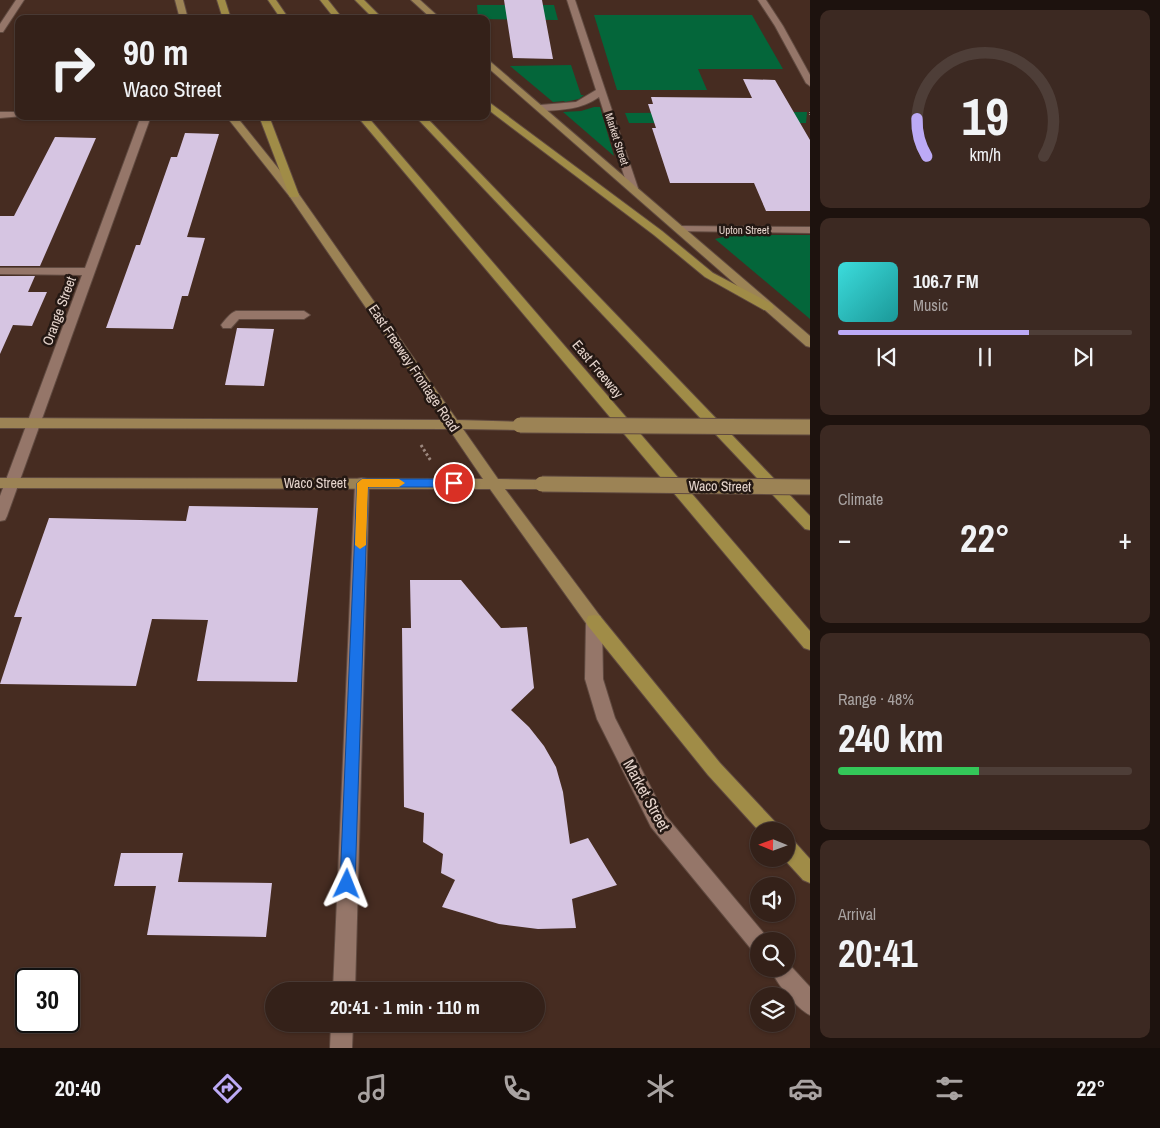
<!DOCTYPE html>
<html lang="en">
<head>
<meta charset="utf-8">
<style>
  :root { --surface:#342119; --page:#3c2922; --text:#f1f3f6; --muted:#a9a3a2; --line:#4e3e38; --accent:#bcaaf6 }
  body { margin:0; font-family:"Archivo Narrow",sans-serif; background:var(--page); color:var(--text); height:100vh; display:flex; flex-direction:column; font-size:19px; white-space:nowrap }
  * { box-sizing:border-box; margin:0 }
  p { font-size:16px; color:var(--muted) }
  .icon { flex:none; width:28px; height:28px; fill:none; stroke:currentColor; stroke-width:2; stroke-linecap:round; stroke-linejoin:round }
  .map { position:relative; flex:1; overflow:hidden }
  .side { display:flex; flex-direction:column; gap:10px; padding:10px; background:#1d120e; width:350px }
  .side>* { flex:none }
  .banner { position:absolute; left:15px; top:15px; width:475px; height:105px; border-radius:10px; box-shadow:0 1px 4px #0004,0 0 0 1px var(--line); background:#342119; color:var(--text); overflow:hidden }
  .needle { width:32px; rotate:271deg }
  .fabs { position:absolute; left:750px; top:822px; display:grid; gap:10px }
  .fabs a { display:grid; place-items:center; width:45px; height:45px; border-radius:50%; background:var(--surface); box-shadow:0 1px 4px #0004,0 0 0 1px var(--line); font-size:25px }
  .speed { position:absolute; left:15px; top:968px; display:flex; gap:10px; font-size:25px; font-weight:700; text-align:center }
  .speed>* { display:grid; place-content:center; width:65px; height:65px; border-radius:50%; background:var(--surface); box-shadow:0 1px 4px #0004,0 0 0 1px var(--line); line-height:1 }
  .speed .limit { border:2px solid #111; border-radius:8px; background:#fff; color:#111 }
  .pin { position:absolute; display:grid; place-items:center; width:42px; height:42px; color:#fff; margin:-21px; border:2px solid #fff; border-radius:50%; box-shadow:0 1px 5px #0007 }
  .me { position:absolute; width:55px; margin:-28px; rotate:2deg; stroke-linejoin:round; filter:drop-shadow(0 0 4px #0008) }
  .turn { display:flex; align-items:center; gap:18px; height:105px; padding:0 25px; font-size:22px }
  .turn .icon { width:65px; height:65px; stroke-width:2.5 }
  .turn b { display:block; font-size:35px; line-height:42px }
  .big { font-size:38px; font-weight:700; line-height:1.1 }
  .side .widget { flex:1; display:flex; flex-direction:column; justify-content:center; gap:8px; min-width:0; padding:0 18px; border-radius:10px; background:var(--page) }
  .side .dial { align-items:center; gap:0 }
  .dial svg { height:130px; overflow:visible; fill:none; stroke:var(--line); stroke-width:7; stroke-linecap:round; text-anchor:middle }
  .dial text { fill:var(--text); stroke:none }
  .song { display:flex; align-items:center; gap:15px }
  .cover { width:60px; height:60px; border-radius:8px; background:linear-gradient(135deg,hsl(180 70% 55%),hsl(180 70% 35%)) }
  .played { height:5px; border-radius:2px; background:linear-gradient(90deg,var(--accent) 65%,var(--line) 65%) }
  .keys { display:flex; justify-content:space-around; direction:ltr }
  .heat { display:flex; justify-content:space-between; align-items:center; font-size:28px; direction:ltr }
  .charge { height:8px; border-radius:4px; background:linear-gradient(90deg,#34c759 48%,var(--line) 0) }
  .trip { position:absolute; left:265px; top:982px; width:280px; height:50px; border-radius:25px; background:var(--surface); box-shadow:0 1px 4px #0004,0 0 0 1px var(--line); font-weight:700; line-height:50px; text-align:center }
  .tab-bar { display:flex; height:80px; justify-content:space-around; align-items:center; background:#150d0a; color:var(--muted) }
  .tab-bar .icon { width:35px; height:35px }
  .tab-bar .current { color:var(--accent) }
  .tab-bar b { font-size:22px; color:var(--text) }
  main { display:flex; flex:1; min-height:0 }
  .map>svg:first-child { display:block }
  .green { fill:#04663a }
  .building { fill:#d6c5e2 }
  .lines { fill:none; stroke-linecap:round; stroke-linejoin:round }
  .minor-casing { stroke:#604a40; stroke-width:2 }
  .major-casing { stroke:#604a40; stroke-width:2 }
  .highway-casing { stroke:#604a40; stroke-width:2 }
  .path-far1 { stroke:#9c877e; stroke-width:2; stroke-dasharray:1 1; stroke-linecap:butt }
  .path { stroke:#9c877e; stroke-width:3; stroke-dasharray:2.5 2.5; stroke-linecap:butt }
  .minor { fill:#957669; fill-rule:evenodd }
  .major { fill:#9c8355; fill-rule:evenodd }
  .highway { fill:#a08c47; fill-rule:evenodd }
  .major-bridge-casing { stroke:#604a40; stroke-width:17; stroke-linecap:butt }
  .major-bridge { stroke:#9c8355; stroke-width:15 }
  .route { fill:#1a73e8; stroke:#114b97 }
  .slow { fill:#f59e0b }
  .labels { text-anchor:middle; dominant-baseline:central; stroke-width:5; stroke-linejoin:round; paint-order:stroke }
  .far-street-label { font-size:11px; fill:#e5d4cc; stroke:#241813 }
  .street-label { font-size:14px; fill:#e5d4cc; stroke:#241813 }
  .near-street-label { font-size:16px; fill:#e5d4cc; stroke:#241813 }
</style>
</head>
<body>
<main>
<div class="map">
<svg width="810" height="1048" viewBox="0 0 810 1048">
  <rect width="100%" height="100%" fill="#462c21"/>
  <path class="green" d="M477,5H554L558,20L478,19Z
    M594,15H752L783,69H698L707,90H617Z
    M571,65L581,95H584L579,99L565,102L564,101L553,102L510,66Z
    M594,107H600L614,156L563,112L581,111Z
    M807,112L806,123H629L625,113Z
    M731,235H810V319L715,239Z"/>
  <path class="building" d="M504,0H542L553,59L513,58Z
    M743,79L775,80L810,140V211H766L754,183H670L652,128H656L648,104H653L651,97L752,98Z
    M185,133L219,134L187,237L205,238L188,296H182L173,329L106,328L136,245H140L171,157H177Z
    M55,137L96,138L40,266H0V216H14Z
    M0,276H35L28,292H47L32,326L13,325L0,354Z
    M237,328L274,329L264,386L225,385Z
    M189,506L318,508L297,682L197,681L208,620L152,619L136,686L0,684L22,617H14L49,518L186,521Z
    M410,580H461L501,628L527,627L534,688L511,710L529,727L544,746L556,767L563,792L570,844L588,838L617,885L572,899L576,928L538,929L499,924L442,907L455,880L441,873L443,854L423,842L424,813L404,807L402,628H411Z
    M121,853H183L178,882L272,883L266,937L147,935L156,886H114Z"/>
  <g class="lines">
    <defs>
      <path id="minor" d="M16,0H24L3,32H0V24Z
        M567,0H575L638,188L637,190L633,191L628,188L599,97C581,110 561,110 540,111L535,108L540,105L576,102L596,90Z
        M758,0H766L783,26L810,75V86L806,83L775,26Z
        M0,112H19V116H23L0,118Z
        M141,116H151L7,516L5,520L0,521V496L82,275L0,274V268H85Z
        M679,226L810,227V233L675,231L674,229Z
        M236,311H304L310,315L304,319H239L231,328H223L221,325C225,320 230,313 236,311Z
        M362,478L367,479L369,483L355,991H333L355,483L357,479Z
        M594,615L600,616L602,621L603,679L615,718L665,815L766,936L769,941H759V953L752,950L651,827L597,719L585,679L586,621L588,616Z
        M786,961L810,987V1015C797,1009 775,982 771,969H786Z
        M331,1024H353L352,1048H330Z"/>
      <path id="major" d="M175,0H183L188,19H180Z
        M411,0H420L441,19H432Z
        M486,58L810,336V347L806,346L486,66Z
        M226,116H236L298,193L457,420L525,422L527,425L525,428L520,430L463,429L498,479L547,480L549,484L547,488L542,489H505L600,616L602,621L600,626L594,627L588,626L490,489L0,488V478L483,479L449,429L0,428V418L443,420L290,197Z"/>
      <path id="highway" d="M217,0H225L231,19H223Z
        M268,0H276L289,19H281Z
        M320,0H328L343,19H335Z
        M355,0H364L383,19H374Z
        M486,100L662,231L713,273L772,304L774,307L772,310H764L705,277L654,235L486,108Z
        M259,116H269L299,195L298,197H290L289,195Z
        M357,116H367L810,631V650L804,648Z
        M415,116H425L810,516V530L805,529Z
        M594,615L600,616L720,763L778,825L780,831H759L708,775L588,626L586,621L588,616Z
        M786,838L793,840L810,859V883L803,880L784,859H786Z"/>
    </defs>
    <use href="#minor" class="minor-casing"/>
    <use href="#major" class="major-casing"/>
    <use href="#highway" class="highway-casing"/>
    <path class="path-far1" d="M810,112V115"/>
    <path class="path" d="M421,445L431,461"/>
    <use href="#minor" class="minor"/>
    <use href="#major" class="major"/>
    <use href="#highway" class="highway"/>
    <defs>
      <path id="major-bridge" d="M520,425L810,427
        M542,484L810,487"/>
    </defs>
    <use href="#major-bridge" class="major-bridge-casing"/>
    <use href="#major-bridge" class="major-bridge"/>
  </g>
  <path class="route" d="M362,479H454L459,483L454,487H368L355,884L353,889L347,891L342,889L340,884L357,483Z"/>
  <path class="slow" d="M362,479H399L405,483L399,487H368L366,545L360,549L355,545L357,483Z"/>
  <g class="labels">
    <g class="far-street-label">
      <text transform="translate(617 139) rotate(72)">Market Street</text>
      <text x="744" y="230">Upton Street</text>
    </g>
    <g class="street-label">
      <text transform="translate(59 311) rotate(-70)">Orange Street</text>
      <text transform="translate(414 368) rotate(56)">East Freeway Frontage Road</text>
      <text transform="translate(598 369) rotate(50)">East Freeway</text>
      <text x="315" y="483">Waco Street</text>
      <text transform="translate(720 486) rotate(1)">Waco Street</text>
    </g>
    <g class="near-street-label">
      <text transform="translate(647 795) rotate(61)">Market Street</text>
    </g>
  </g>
</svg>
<div class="fabs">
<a><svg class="needle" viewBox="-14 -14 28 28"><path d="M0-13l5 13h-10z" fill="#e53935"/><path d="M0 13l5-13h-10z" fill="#a9a3a2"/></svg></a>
<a><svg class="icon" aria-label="sound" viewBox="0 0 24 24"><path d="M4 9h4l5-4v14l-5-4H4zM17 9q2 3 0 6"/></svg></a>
<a><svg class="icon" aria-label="search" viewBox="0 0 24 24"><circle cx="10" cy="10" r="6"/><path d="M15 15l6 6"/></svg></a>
<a><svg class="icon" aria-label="layers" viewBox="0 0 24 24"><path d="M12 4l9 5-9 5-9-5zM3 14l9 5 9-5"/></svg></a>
</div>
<div class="speed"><div class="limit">30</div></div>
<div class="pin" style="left:454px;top:483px;background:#d93025"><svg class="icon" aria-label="arrive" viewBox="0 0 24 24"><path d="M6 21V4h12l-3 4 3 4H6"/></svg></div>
<svg class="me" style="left:347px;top:884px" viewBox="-20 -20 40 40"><path d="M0-17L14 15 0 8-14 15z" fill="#1a73e8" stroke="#fff" stroke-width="4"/></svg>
<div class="trip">20:41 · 1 min · 110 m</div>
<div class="banner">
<div class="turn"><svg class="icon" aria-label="right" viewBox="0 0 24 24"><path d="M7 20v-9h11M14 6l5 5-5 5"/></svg><div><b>90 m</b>Waco Street</div></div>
</div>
</div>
<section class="side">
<div class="widget dial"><svg viewBox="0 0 100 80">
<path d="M14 69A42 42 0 1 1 86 69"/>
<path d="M14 69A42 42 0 0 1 8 46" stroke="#bcaaf6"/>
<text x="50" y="56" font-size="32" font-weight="700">19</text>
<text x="50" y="72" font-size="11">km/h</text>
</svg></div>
<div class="widget">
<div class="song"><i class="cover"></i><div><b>106.7 FM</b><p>Music</p></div></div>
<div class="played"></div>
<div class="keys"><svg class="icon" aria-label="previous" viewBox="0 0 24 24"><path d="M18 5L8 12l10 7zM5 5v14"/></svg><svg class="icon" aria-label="pause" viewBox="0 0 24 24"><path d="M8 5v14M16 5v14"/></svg><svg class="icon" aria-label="next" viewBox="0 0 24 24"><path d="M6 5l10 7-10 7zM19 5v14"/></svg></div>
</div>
<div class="widget"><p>Climate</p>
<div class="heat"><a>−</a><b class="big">22°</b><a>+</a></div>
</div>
<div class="widget"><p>Range · 48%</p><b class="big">240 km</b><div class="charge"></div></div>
<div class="widget"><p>Arrival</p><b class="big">20:41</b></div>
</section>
</main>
<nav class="tab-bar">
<b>20:40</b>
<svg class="icon current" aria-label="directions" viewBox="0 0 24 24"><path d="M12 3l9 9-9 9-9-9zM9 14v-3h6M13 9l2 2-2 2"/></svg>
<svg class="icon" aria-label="music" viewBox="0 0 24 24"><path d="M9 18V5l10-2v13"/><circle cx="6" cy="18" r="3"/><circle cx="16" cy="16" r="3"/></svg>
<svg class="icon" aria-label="phone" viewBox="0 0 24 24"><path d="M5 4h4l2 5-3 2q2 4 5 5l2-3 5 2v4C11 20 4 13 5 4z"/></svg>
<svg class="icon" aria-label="climate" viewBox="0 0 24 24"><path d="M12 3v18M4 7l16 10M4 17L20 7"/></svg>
<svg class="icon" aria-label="car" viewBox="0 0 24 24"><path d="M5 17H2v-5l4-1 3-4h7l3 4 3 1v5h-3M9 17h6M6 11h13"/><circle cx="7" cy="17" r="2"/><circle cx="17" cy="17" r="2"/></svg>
<svg class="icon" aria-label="filters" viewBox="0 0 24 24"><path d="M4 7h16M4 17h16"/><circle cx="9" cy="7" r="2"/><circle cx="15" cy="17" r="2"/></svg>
<b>22°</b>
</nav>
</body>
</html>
